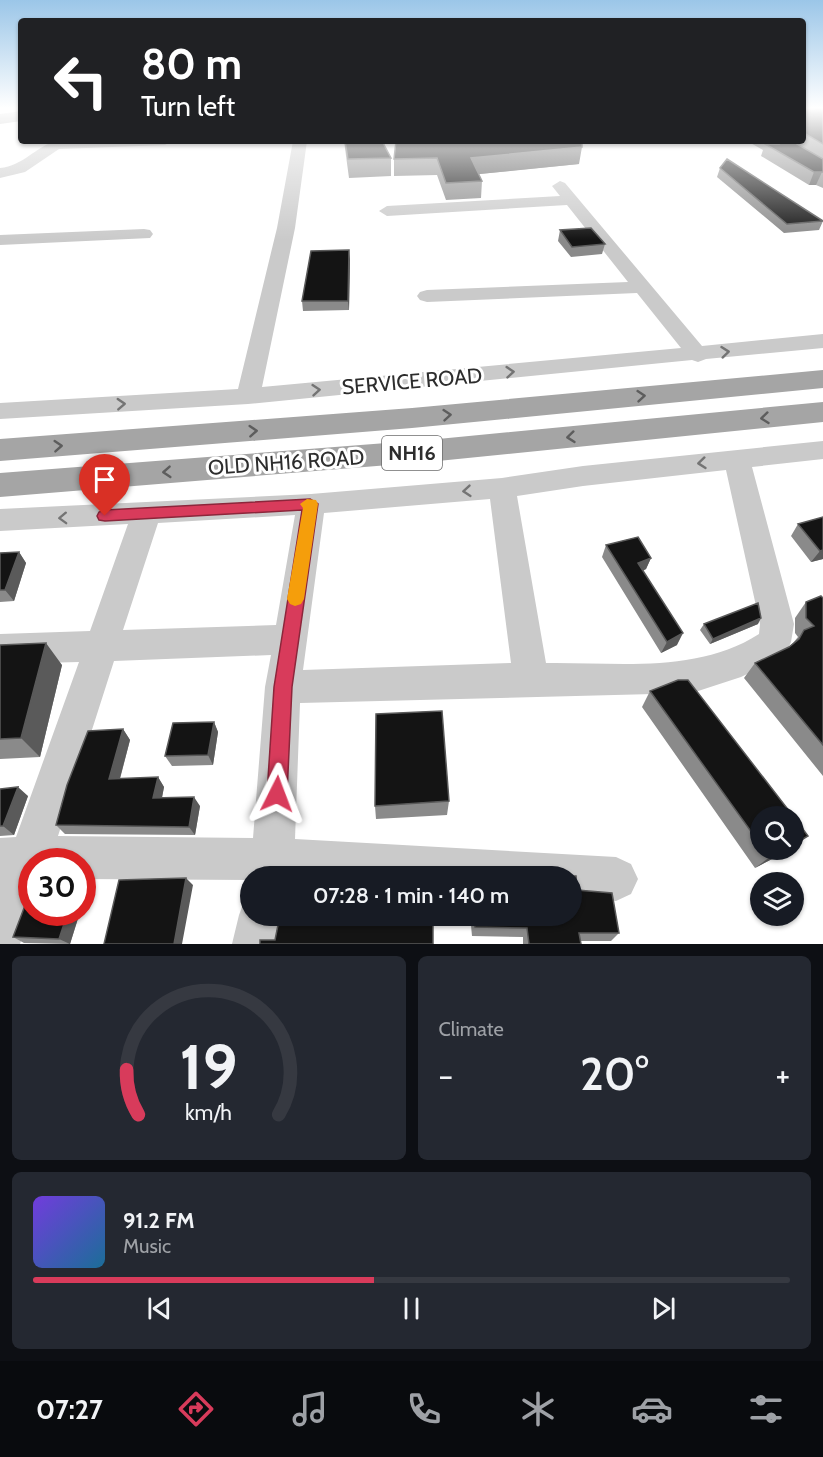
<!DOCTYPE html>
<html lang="en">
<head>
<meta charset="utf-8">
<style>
  :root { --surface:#171b24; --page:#242831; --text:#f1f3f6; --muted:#9ea1a6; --line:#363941; --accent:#d83b5b }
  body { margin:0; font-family:Cabin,sans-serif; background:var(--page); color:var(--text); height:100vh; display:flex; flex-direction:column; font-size:22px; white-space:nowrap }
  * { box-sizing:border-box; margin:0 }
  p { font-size:20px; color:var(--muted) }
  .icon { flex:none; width:33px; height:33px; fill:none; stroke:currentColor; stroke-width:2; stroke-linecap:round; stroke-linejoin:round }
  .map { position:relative; height:944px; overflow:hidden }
  .side { display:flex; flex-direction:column; gap:12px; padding:12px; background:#0d0f14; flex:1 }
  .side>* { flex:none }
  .hud { position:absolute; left:18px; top:18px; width:788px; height:126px; border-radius:6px; box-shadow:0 2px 4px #0004; background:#202124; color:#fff; overflow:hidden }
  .fabs { position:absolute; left:750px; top:806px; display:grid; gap:12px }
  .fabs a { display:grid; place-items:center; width:54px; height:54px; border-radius:50%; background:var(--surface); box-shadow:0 2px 4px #0004; font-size:30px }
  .speed { position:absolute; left:18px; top:848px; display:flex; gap:12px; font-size:30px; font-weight:700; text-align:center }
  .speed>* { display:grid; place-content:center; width:78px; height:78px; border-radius:50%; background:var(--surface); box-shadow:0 2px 4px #0004; line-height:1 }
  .speed .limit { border:9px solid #d22; background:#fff; color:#111 }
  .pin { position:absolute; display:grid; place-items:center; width:51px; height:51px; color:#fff; margin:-62px -26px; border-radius:50% 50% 50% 0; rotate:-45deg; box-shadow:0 0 6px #0007 }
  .pin .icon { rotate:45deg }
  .me { position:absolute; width:66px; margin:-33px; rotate:3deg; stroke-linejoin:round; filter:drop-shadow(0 0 4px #0008) }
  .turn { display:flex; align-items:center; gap:21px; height:126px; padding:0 24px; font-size:27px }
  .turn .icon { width:78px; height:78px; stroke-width:2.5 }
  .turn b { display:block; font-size:42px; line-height:51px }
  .big { font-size:45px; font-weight:600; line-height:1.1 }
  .side .tile { flex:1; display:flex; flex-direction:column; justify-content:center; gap:9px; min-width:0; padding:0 21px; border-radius:9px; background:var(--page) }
  .side .dial { align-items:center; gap:0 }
  .dial svg { height:156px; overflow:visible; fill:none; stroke:var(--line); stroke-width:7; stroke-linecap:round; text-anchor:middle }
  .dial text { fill:var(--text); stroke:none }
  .song { display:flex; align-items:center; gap:18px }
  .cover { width:72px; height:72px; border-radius:9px; background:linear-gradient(135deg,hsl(260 70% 55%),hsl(200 70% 35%)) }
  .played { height:6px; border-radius:3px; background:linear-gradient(90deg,var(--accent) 45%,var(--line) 45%) }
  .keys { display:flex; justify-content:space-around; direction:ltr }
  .heat { display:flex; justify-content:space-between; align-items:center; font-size:33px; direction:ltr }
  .side .tiles { flex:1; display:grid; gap:12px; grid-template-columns:1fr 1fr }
  .tile:last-child { grid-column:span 2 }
  .trip { position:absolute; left:240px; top:866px; width:342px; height:60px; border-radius:30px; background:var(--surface); box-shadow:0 2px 4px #0004; font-weight:600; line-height:60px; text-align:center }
  .tabs { display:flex; height:96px; justify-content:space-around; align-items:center; background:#090b0e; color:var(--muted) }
  .tabs .icon { width:42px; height:42px }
  .tabs .current { color:var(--accent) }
  .tabs b { font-size:27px; color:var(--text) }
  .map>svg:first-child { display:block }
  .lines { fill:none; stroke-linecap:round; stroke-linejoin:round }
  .minor { fill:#cacaca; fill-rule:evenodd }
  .major { fill:#a5a5a5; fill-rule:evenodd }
  .highway { fill:#949494; fill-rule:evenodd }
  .wall { fill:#8a8a8a }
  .shaded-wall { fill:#5a5a5a }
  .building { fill:#141414; stroke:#5a5a5a; stroke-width:1.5 }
  .oneway { stroke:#747474 }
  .oneway2 { stroke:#5d5d5d }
  .route { fill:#d83b5b; stroke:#8c263b; stroke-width:1.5 }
  .slow { fill:#f59e0b }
  .labels { text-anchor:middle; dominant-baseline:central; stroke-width:6; stroke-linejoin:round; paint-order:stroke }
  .shield { fill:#fff; stroke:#6c6c6c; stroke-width:1.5 }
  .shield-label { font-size:20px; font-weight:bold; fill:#2d2d2d }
  .street-label { font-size:21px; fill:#2d2d2d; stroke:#fff }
</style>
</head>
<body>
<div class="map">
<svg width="823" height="944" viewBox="0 0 823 944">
  <rect width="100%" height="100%" fill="#fff"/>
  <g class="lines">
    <path class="minor" d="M56,141H172L165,145L59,149L25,172L0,178V168C23,166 35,147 56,141Z
      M293,141H307L295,228L262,387L681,348L637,293L427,302L420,300L417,296L420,292L427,290L628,282L567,205L387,216L379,211L387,206L560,196L552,186L560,181L565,183L702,346L823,334V348L706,359L698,362L692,360L248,404L0,419V403L238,389L277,228Z
      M144,229L150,230L153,234L150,238L0,245V235Z
      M823,441V459L752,467L794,624L791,642L786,653L776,660L741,677L692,693L300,703L295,839L616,857L631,864L638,879L631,894L616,901L572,898V876H250V882V880L82,879V861H32C32,895 33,911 20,944H0V838L16,837L79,662L0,664V634L90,631L128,524L0,531V509L311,494L502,478L583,466ZM726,470L760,624L759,634C697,674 617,662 546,663L517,496L583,486ZM490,499L511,663L303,670L324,513ZM295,515L276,625L123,630L158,523ZM271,655L265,687L253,838L58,836L114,661Z
      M250,897V915H283L278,944H232L239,915L245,899Z"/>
    <path class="major" d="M823,370V388L412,428L0,461V439L412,408Z
      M823,402V422L438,461L0,497V473L438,439Z"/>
    <path class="highway" d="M21,111V121L0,124V114Z"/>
  </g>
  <path class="wall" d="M802,110H823V188L816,185H809L761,156L763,150L747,141H802Z
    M344,141H382L391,158V176L349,178Z
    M396,141L579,164L479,174L482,181L481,198L446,200L437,175L394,176V159Z
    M720,168L823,221L819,230L784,233L717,177Z
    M560,230L605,244L602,254L571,257L558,241Z
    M350,259L349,310L303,311L302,301Z
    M823,517V559L811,562L791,536L798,524Z
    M606,545L651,558L646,569L643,571L677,645L661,653L602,557Z
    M19,552L26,563L14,601L0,602V553Z
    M823,598V776L744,678L755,663L789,647L793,643L798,637L795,633V618L806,602Z
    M704,624H758L710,644L700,630Z
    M0,645L62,665L40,757L0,759Z
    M650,691L760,816V849H791L755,868L642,707Z
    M214,722L218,732L213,765L172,766L165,756Z
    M123,729L130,740L120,779L158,777L164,787L162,798L200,806L195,835L65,834L56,825Z
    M0,789L28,796L14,835L0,836Z
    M449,801L447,815L376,819L375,806Z
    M569,876L577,890L619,933L611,941H580L581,944H523V937L472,936L470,915H572Z
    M32,912H80L70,944L24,943L13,937Z"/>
  <path class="shaded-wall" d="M582,147L579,164L470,175L471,158Z
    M814,172H822L816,185H809Z
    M349,250L350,259L349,310L348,301Z
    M823,550V559L811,562L820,551Z
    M19,552L26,563L14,601L5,590Z
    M651,558L646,569L633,575L638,563Z
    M761,618L758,624L710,644L713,639Z
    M683,633L677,645L661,653L667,642Z
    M46,643L62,665L40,757L21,738Z
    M214,722L218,732L213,765L208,755Z
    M123,729L130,740L117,789L109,779Z
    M158,777L164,787L160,807L153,798Z
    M18,787L28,796L14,835L3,826Z
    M194,797L200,806L195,835L189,827Z
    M808,836L794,847V844Z
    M784,849H791L755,868L770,857Z
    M186,878L193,885L182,944H174Z
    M82,886L87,889L82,905Z
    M68,912H80L70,944L59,939Z"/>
  <path class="building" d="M820,108L823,110V144L802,132V110Z
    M345,141H382L391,158L348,159Z
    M396,141H582V147L471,158L482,181L446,183L437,158L394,159Z
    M773,141H792L823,159V172H814L765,144H778Z
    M727,159L823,221L787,224L720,168Z
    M591,228L605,244L572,247L560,230Z
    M349,250L348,301H302L311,251Z
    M823,517V550L820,551L798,524Z
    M638,537L651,558L638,563L683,633L667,642L606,545Z
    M19,552L5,590H0V553Z
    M821,596L823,598V745L755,663L789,647L799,639L804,630L814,626L806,618V602Z
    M758,603L761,618L713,639L704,624Z
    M46,643L21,738L0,739V645Z
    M678,680H688L793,816H760V844L650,691Z
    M442,711L449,801L375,806L376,714Z
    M214,722L208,755L165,756L173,723Z
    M123,729L109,779L158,777L153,798L194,797L189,827L56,825L67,785L88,731Z
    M18,787L3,826H0V789Z
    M794,817L808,836L794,844Z
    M764,849H784L770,857Z
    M569,873V876H576L577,890L612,893L619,933H579L581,944H529L527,928L475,927L473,915H572V876H501Z
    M186,878L174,944H104L119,880Z
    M32,887V912H68L59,939L13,937Z
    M280,915H433V944H260V940H275Z"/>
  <defs><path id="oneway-chevron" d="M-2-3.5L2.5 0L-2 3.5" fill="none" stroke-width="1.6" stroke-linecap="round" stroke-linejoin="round" transform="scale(1.5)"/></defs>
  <g class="oneway">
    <use href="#oneway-chevron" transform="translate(725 352) rotate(-6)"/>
    <use href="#oneway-chevron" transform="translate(510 372) rotate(-5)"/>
    <use href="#oneway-chevron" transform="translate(316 390) rotate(-5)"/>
    <use href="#oneway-chevron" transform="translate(121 404) rotate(-3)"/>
    <use href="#oneway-chevron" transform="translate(702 463) rotate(174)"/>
    <use href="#oneway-chevron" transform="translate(467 491) rotate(175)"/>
    <use href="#oneway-chevron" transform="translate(63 518) rotate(178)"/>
  </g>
  <g class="oneway2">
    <use href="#oneway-chevron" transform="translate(641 396) rotate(-5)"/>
    <use href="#oneway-chevron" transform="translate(447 415) rotate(-5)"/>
    <use href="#oneway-chevron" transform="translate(765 418) rotate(174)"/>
    <use href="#oneway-chevron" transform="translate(253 431) rotate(-4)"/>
    <use href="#oneway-chevron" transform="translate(571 437) rotate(174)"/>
    <use href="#oneway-chevron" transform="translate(58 446) rotate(-4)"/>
    <use href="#oneway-chevron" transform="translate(167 472) rotate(176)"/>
  </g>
  <linearGradient id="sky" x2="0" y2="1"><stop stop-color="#9bc6e8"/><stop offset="0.45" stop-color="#fff"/><stop offset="1" stop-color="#fff" stop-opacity="0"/></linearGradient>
  <rect width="823" height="240" fill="url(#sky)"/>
  <path class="route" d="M310,499L318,504L292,687L287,794L284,801L277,804L269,801L267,794L274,687L302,510L105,521L99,520L97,516L99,512L105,510Z"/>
  <path class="slow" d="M307,499L316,500L318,504L304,599L301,604L295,606L290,604L287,599L303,508L300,504Z"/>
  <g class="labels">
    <rect class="shield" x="382" y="436" width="60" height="34" rx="4.5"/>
    <g class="shield-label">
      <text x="412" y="453">NH16</text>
    </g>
    <g class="street-label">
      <text transform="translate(412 381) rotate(-5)">SERVICE ROAD</text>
      <text transform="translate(286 462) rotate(-4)">OLD NH16 ROAD</text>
    </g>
  </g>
</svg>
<div class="fabs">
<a><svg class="icon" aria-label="search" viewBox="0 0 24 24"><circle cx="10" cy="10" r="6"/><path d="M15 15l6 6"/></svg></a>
<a><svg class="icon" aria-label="layers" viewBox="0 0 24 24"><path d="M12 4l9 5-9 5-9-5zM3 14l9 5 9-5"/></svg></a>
</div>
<div class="speed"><div class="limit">30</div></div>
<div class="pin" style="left:105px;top:516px;background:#d93025"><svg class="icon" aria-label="arrive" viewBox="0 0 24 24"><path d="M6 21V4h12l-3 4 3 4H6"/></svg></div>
<svg class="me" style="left:277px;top:794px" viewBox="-20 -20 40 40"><path d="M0-17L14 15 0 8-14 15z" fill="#d83b5b" stroke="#fff" stroke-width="4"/></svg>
<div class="trip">07:28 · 1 min · 140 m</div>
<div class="hud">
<div class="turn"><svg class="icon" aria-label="left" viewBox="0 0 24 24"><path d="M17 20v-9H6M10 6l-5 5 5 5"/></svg><div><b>80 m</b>Turn left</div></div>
</div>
</div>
<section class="side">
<div class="tiles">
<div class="tile dial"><svg viewBox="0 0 100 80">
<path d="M14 69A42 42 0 1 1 86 69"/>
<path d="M14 69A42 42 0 0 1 8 46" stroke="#d83b5b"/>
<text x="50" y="56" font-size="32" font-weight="700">19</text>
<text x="50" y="72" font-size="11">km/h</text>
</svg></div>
<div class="tile"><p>Climate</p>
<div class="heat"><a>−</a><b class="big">20°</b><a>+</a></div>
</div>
<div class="tile">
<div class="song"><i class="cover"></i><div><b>91.2 FM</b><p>Music</p></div></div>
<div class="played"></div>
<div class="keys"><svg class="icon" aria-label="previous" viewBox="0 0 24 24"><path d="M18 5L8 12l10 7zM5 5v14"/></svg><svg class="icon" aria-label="pause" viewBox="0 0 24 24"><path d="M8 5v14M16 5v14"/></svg><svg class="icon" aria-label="next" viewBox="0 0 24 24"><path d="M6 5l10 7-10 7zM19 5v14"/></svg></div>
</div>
</div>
</section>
<nav class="tabs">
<b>07:27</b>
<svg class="icon current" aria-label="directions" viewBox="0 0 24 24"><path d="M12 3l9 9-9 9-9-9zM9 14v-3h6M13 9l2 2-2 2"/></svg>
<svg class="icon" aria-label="music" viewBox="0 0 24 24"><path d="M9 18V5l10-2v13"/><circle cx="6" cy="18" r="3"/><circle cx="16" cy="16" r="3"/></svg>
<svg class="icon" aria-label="phone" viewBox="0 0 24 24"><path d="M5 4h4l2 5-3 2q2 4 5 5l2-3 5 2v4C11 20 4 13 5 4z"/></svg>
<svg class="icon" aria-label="climate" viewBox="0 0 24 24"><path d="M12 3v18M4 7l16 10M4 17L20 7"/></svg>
<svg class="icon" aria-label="car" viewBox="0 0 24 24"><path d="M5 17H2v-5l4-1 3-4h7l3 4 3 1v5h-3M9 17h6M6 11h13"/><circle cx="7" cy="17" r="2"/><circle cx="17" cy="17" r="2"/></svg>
<svg class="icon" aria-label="filters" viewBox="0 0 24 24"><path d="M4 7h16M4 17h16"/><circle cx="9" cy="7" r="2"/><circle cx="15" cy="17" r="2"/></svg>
</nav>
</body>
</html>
